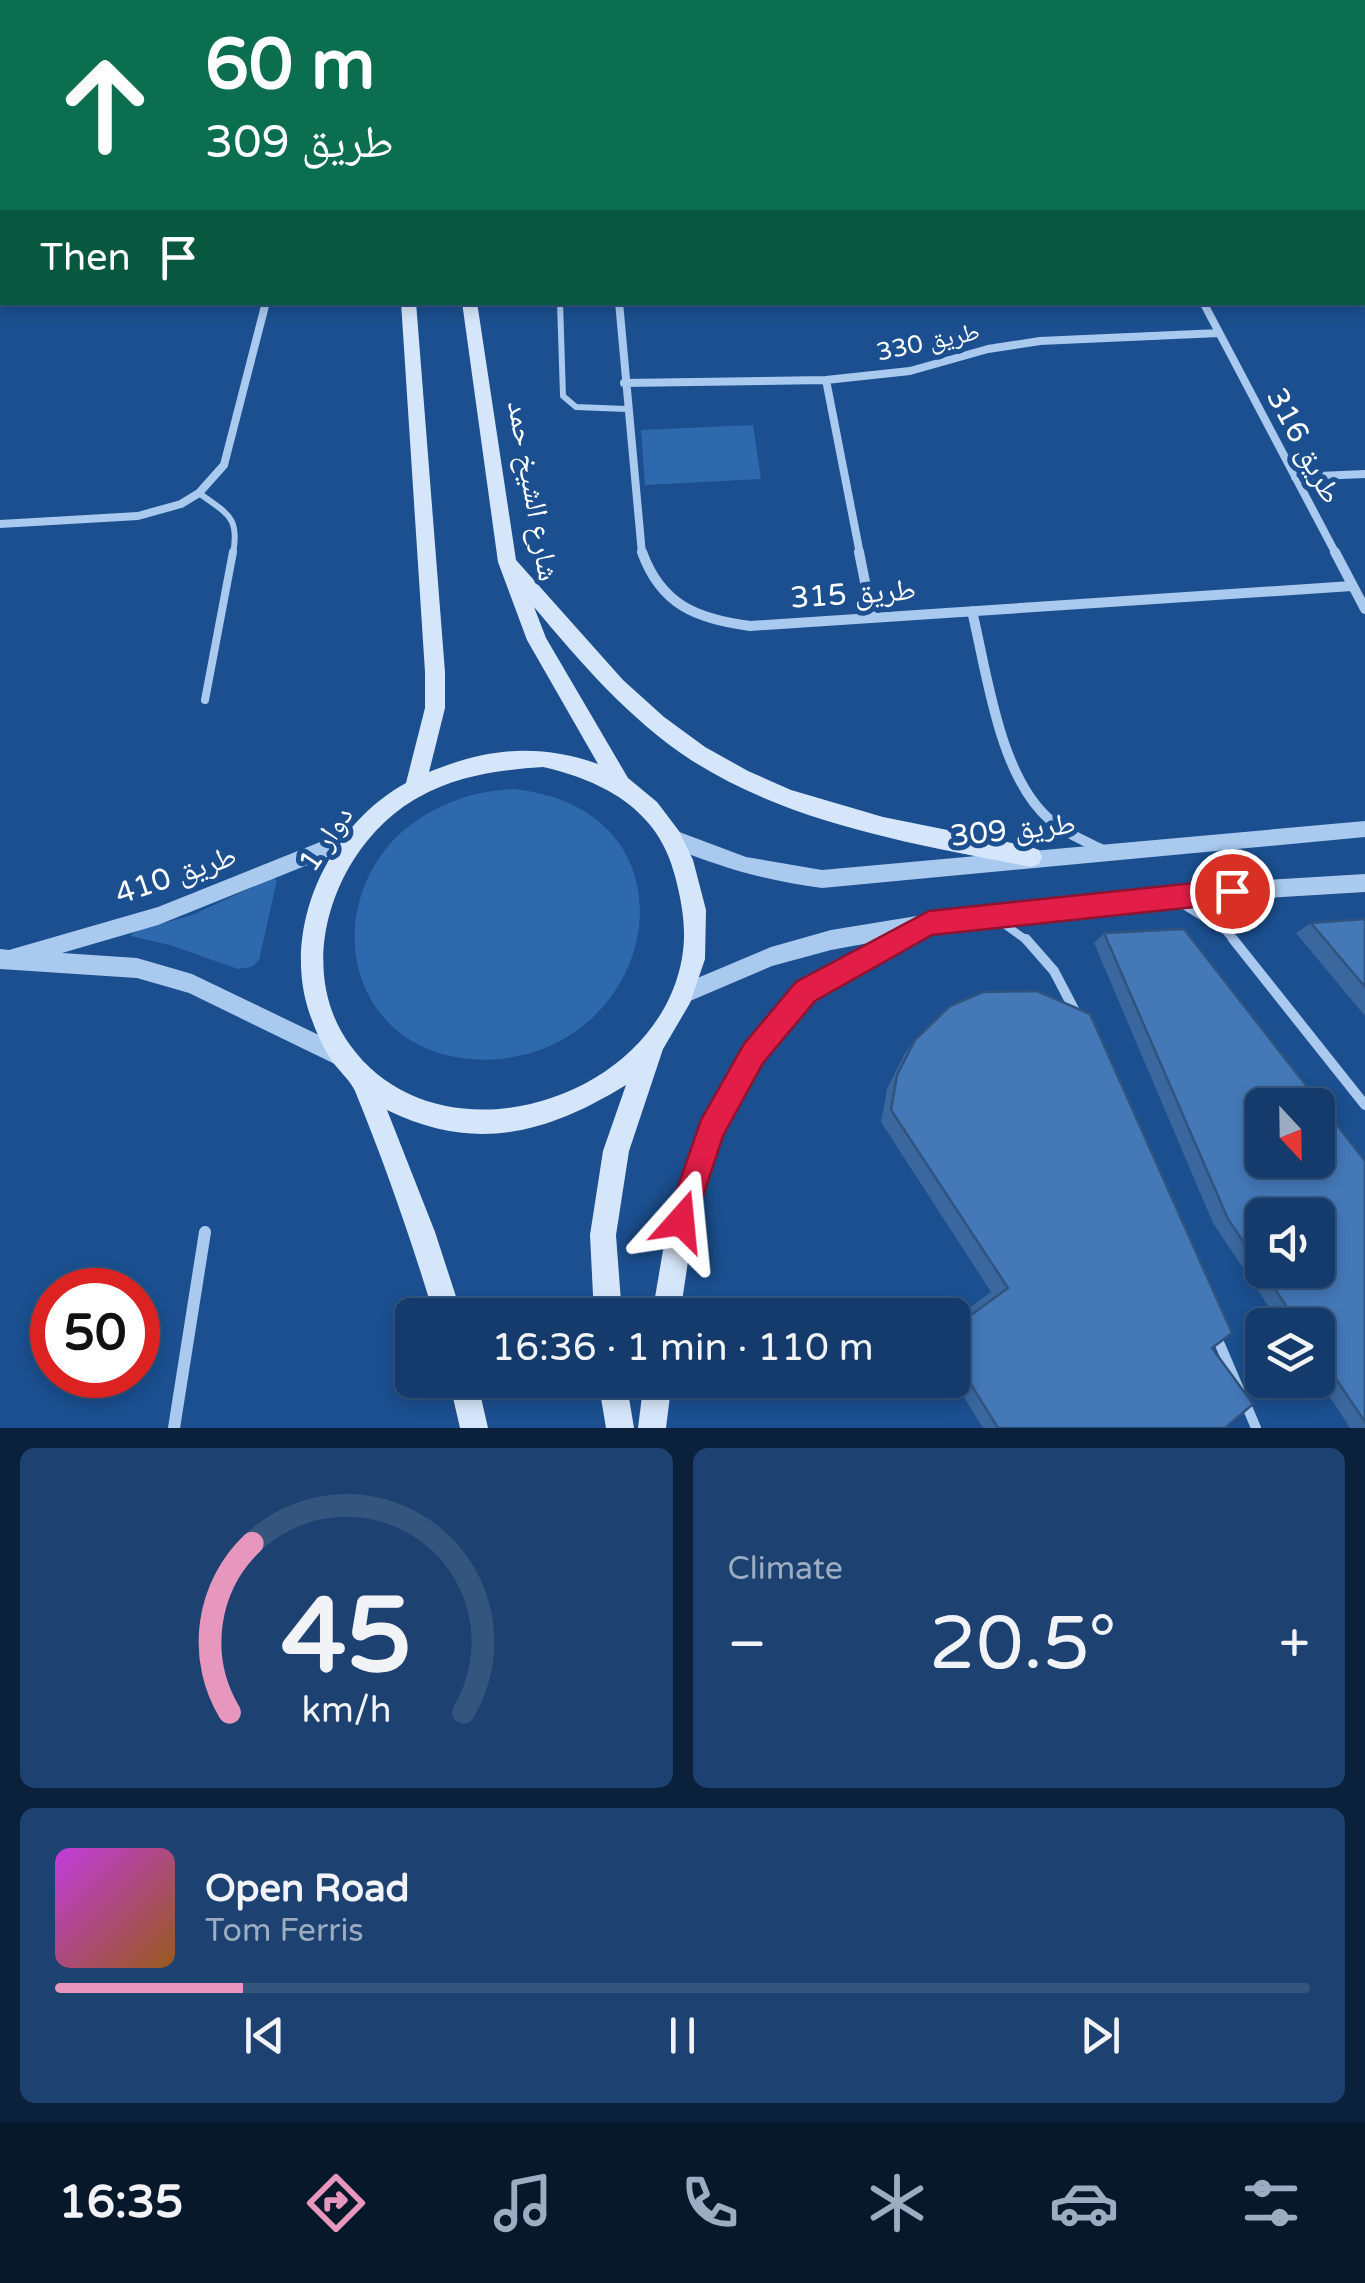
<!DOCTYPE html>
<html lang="en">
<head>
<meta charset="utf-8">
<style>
  :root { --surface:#143b6b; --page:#1d4271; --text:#f1f3f6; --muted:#9dadc1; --line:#33557e; --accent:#e797bd }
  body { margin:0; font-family:"Varela Round","Noto Naskh Arabic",sans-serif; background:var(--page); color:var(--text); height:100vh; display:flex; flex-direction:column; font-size:38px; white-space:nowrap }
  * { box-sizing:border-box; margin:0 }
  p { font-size:32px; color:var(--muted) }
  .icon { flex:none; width:55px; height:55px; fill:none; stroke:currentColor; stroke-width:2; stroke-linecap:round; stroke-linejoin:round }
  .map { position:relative; height:1428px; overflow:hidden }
  .drawer { display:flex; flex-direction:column; gap:20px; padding:20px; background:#0b203b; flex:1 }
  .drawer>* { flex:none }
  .guide { position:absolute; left:0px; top:0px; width:1365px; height:305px; box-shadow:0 5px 15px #0003,0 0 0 2px var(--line); background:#0b6e4f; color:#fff; overflow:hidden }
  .needle { width:65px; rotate:158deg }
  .controls { position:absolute; left:1245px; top:1088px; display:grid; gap:20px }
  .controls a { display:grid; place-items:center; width:90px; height:90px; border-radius:15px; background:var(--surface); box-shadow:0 5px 15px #0003,0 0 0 2px var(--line); font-size:50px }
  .speed { position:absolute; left:30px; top:1268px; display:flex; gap:20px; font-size:50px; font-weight:700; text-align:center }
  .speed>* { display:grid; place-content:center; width:130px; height:130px; border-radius:50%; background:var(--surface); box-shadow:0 5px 15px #0003,0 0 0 2px var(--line); line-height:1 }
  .speed .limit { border:15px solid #d22; background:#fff; color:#111 }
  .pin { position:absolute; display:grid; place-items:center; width:85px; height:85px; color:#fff; margin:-42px; border:5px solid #fff; border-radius:50%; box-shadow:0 2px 10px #0007 }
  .me { position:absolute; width:110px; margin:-55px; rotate:18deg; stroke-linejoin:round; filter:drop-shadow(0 0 8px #0008) }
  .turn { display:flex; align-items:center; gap:35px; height:210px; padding:0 40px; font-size:45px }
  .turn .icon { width:130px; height:130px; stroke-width:2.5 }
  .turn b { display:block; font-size:70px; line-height:85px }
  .then { display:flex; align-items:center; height:95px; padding:0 40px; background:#0003; gap:20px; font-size:38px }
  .big { font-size:75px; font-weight:600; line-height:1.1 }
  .drawer .widget { flex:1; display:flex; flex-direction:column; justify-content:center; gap:15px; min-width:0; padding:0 35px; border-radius:15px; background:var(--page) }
  .drawer .dial { align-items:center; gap:0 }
  .dial svg { height:260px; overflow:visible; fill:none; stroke:var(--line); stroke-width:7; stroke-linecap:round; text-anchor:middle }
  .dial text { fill:var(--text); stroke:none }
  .song { display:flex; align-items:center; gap:30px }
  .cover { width:120px; height:120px; border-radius:15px; background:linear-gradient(135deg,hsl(290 70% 55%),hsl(30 70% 35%)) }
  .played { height:10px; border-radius:5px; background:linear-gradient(90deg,var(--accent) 15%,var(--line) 15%) }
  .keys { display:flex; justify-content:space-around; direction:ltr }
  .heat { display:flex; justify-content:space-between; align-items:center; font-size:55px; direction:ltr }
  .drawer .tiles { flex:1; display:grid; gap:20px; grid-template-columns:1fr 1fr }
  .widget:last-child { grid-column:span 2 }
  .trip { position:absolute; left:395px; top:1298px; width:575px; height:100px; border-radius:15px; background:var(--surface); box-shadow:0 5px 15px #0003,0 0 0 2px var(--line); font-weight:600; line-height:100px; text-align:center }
  .menu { display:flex; height:160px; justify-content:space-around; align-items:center; background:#08182b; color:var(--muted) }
  .menu .icon { width:70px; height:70px }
  .menu .selected { color:var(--accent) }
  .menu b { font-size:45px; color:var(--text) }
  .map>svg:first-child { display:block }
  .green { fill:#2e69ad }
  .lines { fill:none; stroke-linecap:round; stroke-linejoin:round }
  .service-far3 { stroke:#a9c9ee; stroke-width:5 }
  .service-far2 { stroke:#a9c9ee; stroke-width:6 }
  .service-far1 { stroke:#a9c9ee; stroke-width:8 }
  .service { stroke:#a9c9ee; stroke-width:10 }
  .minor-far3 { stroke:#a9c9ee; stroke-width:6 }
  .minor-far2 { stroke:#a9c9ee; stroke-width:8 }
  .minor-far1 { stroke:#a9c9ee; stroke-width:10 }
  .minor { stroke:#a9c9ee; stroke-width:12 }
  .tertiary { fill:#a9c9ee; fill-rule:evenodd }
  .secondary { fill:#d6e6fa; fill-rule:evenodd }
  .wall { fill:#3a679d }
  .building { fill:#4478b7; stroke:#305480; stroke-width:2.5; fill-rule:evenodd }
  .route { fill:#e11d48; stroke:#92132f; stroke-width:2.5 }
  .labels { text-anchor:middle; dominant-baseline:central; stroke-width:10; stroke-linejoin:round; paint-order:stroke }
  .far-street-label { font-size:25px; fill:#fff; stroke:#1b4f8f }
  .street-label { font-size:30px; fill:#fff; stroke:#1b4f8f }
</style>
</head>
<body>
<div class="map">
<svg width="1365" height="1428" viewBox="0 0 1365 1428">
  <rect width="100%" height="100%" fill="#1b4f8f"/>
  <path class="green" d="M753,425L761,479L645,485L641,430Z
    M513,789C703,808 664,1042 500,1059C465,1062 429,1055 400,1033C331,978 345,872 413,823C444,801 476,791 513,789Z
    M272,878L277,880L259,960L252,967L238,969L170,945L130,936L135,931L192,915Z"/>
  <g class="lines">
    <path class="service-far3" d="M195,0L203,2
      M250,2L254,0"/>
    <path class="service-far2" d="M560,302L563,396L576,407L626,409
      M199,493C227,514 240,516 233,554"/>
    <path class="service-far1" d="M205,700L233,552
      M1174,899L1226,931L1235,942
      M997,919L1029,942"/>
    <path class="service" d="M1026,939L1054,971L1076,1013
      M1233,939L1365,1105
      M1215,1333L1239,1389
      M1245,1402L1256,1428"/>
    <path class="minor-far3" d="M167,2L171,0
      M1362,116L1365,119"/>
    <path class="minor-far2" d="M619,302L642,554
      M1203,302L1336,554
      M826,380L860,554
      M624,383L826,380L910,371L988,349L1040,341L1219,333
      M1295,477L1365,474
      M0,524L138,516L181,504L199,493L224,465L266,302"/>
    <path class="minor-far1" d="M642,552C661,605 697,619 750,626L1352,586
      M859,552L872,617
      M1335,552L1365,609
      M972,611C987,673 999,775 1049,819C1065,833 1085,841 1103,850"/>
    <path class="minor" d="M174,1428L205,1232"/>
    <path class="tertiary" d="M1365,821V837L822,888C767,881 718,867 667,845L665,839L667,833L674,830L746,857L822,870Z
      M355,828L362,831L364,837L362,843L158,925L62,953L137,958L192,974L350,1050L354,1057L350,1064L343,1068L189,993L137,978L0,969V949L9,950L158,907Z
      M1365,874V892L1165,904L929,932L831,950L772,966L683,1004L676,1001L673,994L676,987L771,947L831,930L929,914L1165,886Z"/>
    <path class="secondary" d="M401,302H416L445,672V708L429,772C488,748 538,743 598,764L527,640L498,562L462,302H477L516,560L623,680L664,717L705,747L748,771L791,790L883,817L1031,847L1039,850L1042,857L1039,864L1031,867C916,844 793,825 691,760C630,720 580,662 534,607L546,638L628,778L657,802L679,831L693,860L706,910L705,959L690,1003L663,1049L629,1151L616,1235L622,1315H594L590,1235L603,1151L626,1085C546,1134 475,1153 387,1110L435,1232L462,1315H434C411,1239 385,1164 355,1091C350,1080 339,1071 332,1061C322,1046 315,1029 309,1012C281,927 329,825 406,783L425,708V672ZM543,767C604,781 659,810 675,876C682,903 687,930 682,958C657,1102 438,1168 350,1045C291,964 337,842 419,797C458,775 499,770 543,767Z
      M929,912L937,915L940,923L937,931L813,999L762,1063L722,1135L694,1221L680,1315H652L668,1221L699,1130L744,1045L797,983Z
      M449,1380H477L488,1428H460Z
      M598,1380H626L634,1428H606Z
      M644,1380H672L666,1428H638Z"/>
  </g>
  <path class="wall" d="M1365,919V1016L1296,933L1311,923Z
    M1104,933L1365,1161V1428H1350L1318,1379V1325H1281L1213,1223L1094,943Z
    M915,1040L1212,1348L1225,1428H983L952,1378V1320L991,1292L881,1122L887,1089L904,1055Z"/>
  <path class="building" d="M1365,919V987L1311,923Z
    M1184,929L1365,1161V1422L1318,1352V1325H1299L1228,1219L1104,933ZM1262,1105H1318V1160H1262ZM1262,1215H1318V1270H1262Z
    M1037,991L1090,1014L1232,1333L1212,1348L1253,1404L1225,1428H998L952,1354V1329L1008,1288L891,1110L897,1075L915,1040L950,1006L983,992Z"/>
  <path class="route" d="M1232,879L1241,883L1244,891L1241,900L1232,903L932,935L815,1001L763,1063L723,1136L691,1232L681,1236L671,1232L666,1221L701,1120L744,1044L796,982L929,911Z"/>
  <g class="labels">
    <g class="far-street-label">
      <text transform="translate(928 342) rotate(-12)">طريق 330</text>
    </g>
    <g class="street-label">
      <text transform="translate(1304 446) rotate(62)">طريق 316</text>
      <text transform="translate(533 491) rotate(80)">شارع الشيخ حمد</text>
      <text transform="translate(853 594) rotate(-4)">طريق 315</text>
      <text transform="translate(1013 830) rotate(-6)">طريق 309</text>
      <text transform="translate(326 839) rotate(-56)">دوار 1</text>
      <text transform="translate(176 875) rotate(-19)">طريق 410</text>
    </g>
  </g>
</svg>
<div class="controls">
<a><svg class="needle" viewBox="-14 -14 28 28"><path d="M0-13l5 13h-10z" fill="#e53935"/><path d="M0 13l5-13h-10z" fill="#9dadc1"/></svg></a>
<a><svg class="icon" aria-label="sound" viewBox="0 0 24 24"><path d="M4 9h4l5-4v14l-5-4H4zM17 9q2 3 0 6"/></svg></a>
<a><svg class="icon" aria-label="layers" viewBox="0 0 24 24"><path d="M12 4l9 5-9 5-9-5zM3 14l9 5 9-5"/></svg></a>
</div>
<div class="speed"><div class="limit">50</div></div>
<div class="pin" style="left:1232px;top:891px;background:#d93025"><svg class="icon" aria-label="arrive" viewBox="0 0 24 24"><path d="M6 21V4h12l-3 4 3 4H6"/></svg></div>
<svg class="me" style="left:681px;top:1221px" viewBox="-20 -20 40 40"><path d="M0-17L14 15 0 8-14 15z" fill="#e11d48" stroke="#fff" stroke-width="4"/></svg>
<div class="trip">16:36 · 1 min · 110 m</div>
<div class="guide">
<div class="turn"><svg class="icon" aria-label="ahead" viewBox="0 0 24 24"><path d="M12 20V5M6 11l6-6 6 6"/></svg><div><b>60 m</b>طريق 309</div></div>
<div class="then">Then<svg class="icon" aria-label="arrive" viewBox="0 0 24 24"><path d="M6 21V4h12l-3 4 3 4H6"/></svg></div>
</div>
</div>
<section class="drawer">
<div class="tiles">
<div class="widget dial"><svg viewBox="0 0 100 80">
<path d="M14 69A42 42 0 1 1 86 69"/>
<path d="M14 69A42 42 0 0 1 21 17" stroke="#e797bd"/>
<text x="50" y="56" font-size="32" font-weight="700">45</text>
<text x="50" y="72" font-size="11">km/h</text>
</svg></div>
<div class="widget"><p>Climate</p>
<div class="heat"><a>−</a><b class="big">20.5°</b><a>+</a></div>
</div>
<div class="widget">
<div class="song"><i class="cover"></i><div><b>Open Road</b><p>Tom Ferris</p></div></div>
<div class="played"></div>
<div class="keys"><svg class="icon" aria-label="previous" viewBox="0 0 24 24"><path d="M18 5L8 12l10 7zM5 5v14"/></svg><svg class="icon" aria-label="pause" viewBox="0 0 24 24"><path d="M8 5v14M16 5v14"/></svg><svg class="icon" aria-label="next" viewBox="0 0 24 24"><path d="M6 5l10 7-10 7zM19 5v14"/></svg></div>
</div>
</div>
</section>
<nav class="menu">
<b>16:35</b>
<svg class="icon selected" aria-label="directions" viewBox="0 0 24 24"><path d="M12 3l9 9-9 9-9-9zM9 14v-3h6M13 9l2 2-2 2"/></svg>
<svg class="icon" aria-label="music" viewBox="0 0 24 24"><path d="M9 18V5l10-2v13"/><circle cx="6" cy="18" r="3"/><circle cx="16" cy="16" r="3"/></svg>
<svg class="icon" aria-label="phone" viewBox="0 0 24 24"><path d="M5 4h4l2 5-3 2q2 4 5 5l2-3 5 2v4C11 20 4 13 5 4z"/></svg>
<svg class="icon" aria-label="climate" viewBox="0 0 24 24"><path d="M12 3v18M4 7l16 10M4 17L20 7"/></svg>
<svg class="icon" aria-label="car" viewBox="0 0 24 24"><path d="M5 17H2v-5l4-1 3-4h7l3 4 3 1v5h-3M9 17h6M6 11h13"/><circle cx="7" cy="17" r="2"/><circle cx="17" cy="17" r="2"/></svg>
<svg class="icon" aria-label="filters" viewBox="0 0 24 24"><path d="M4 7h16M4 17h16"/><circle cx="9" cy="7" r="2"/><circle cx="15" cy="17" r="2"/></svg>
</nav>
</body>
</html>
